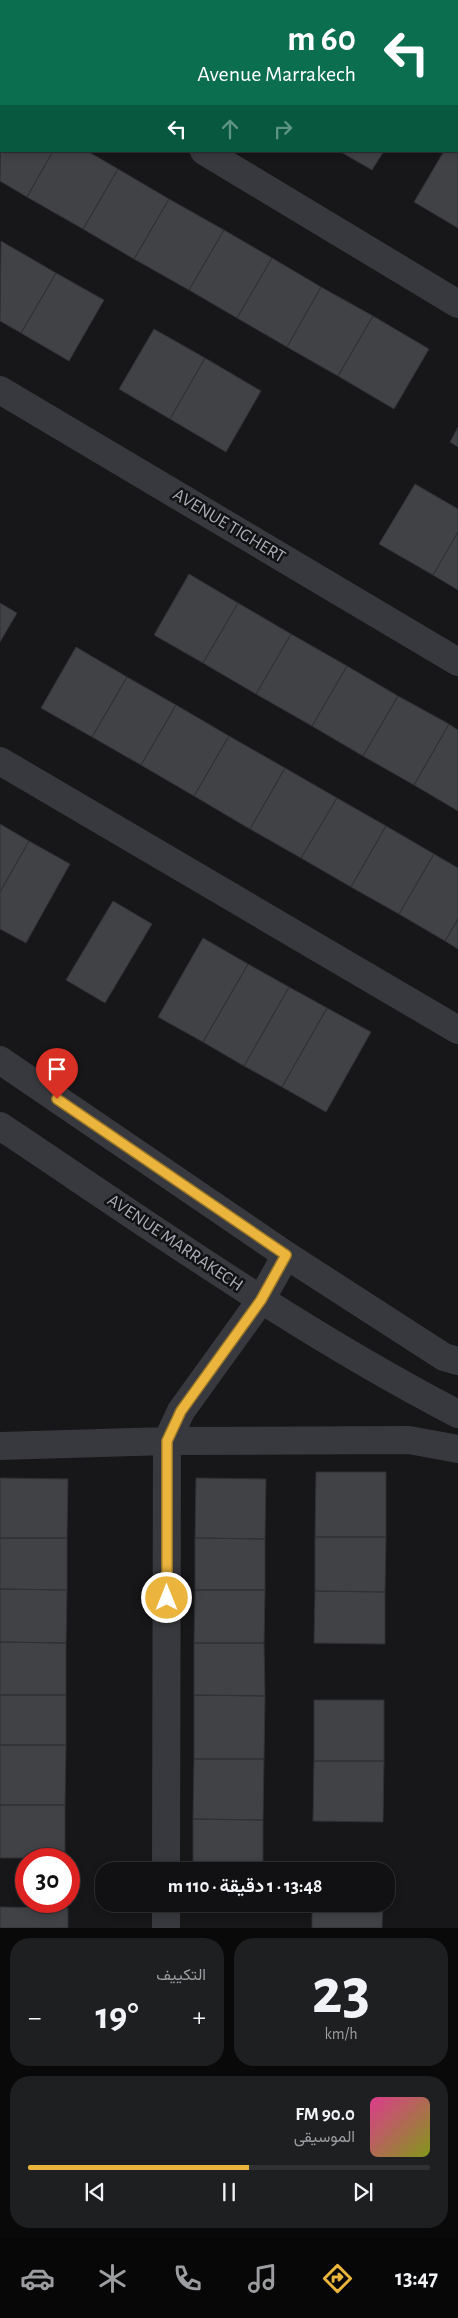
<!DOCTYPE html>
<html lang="ar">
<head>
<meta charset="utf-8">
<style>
  :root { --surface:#111113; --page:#1e1f21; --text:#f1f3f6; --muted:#9c9da0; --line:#303133; --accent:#ebb53d }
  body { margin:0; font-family:"Alegreya Sans",Vazirmatn,sans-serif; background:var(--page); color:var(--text); direction:rtl; height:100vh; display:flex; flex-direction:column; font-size:19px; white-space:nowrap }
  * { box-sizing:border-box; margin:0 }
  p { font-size:16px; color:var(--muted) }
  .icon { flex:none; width:28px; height:28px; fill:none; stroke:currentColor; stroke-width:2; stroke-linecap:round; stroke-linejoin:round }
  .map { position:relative; height:1928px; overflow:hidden; direction:ltr }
  .sheet { display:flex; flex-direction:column; gap:10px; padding:10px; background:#09090a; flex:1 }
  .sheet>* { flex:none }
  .top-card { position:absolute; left:0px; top:0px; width:459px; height:152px; box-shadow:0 2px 8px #0003,0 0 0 1px var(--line); direction:rtl; background:#0b6e4f; color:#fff; overflow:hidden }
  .speed { position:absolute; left:15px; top:1848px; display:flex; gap:10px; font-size:25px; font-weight:700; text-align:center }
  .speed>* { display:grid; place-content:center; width:65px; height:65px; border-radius:50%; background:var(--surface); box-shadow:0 2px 8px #0003,0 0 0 1px var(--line); line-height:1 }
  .speed .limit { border:8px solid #d22; background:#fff; color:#111 }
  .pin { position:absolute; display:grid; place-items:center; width:42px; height:42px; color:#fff; margin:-51px -21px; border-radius:50% 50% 50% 0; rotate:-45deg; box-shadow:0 0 5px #0007 }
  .pin .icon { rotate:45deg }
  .me { position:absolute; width:55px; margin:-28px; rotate:0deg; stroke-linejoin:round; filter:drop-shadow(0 0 4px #0008) }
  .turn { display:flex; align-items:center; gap:18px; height:105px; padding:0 20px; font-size:22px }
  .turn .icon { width:65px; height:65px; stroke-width:2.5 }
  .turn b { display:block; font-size:35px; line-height:42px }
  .lanes { display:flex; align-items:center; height:48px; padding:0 20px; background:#0003; justify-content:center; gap:25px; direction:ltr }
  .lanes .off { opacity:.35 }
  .big { font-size:38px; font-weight:600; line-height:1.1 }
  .sheet .widget { flex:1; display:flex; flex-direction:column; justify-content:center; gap:8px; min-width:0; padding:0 18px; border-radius:20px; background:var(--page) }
  .sheet .dial { align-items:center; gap:0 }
  .dial b { font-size:65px; line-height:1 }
  .song { display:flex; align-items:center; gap:15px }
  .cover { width:60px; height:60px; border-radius:8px; background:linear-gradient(135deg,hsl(330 70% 55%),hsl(70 70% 35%)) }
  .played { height:5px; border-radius:2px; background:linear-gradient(90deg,var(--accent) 55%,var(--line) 55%) }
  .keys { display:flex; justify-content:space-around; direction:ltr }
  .heat { display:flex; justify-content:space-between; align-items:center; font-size:28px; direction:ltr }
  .sheet .tiles { flex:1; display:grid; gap:10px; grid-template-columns:1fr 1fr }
  .widget:last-child { grid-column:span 2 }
  .trip { position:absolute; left:95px; top:1862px; width:300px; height:50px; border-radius:20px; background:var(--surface); box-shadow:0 2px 8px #0003,0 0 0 1px var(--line); font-weight:600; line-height:50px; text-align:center; direction:rtl }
  .tab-bar { display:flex; height:80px; justify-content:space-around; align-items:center; background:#070708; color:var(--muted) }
  .tab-bar .icon { width:35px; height:35px }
  .tab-bar .on { color:var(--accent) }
  .tab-bar b { font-size:22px; color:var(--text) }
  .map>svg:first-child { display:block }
  .building { fill:#414246; stroke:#313135 }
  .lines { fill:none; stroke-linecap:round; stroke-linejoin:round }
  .minor { stroke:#38393e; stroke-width:28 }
  .route-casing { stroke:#997628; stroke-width:12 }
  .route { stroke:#ebb53d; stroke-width:9 }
  .labels { text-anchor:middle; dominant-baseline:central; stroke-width:5; stroke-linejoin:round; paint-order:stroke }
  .street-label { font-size:18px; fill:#aaaeb8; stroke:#121214 }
</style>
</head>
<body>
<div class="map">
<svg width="458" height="1928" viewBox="0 0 458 1928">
  <rect width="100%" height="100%" fill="#171719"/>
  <path class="building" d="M74,0H121V1Z
    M121,0H189L121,1Z
    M327,0H388L327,1Z
    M1,118V151H53L27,197L0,181Z
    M458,147V228L414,202L444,151H458Z
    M53,151H87L118,169L83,229L27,197Z
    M339,151H384L372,170Z
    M118,169L169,199L134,259L83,229Z
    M169,199L224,230L189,290L134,259Z
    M224,230L272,258L237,318L189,290Z
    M1,241L56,273L21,333L0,321Z
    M272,258L321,287L287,347L237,318Z
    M56,273L104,300L69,361L21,333Z
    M321,287L373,316L338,376L287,347Z
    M373,316L429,349L394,409L338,376Z
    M154,329L205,358L170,419L119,389Z
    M205,358L261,391L226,452L170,419Z
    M458,427V447L450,442Z
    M415,484L458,509V532L433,575L379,544Z
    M458,532V590L433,575Z
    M189,574L238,603L203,663L154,635Z
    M0,603L17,613L0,642Z
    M238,603L291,634L256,694L203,663Z
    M291,634L347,666L312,726L256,694Z
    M76,647L127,677L92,737L41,708Z
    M347,666L398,696L363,756L312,726Z
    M127,677L176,705L141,765L92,737Z
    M398,696L449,724L414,785L363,756Z
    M176,705L229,736L194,796L141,765Z
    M449,724L458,730V811L414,785Z
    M229,736L285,768L250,829L194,796Z
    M285,768L337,798L301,858L250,829Z
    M337,798L386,826L351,887L301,858Z
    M0,824L29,841L0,892Z
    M386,826L434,854L399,914L351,887Z
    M29,841L70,864L26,943L0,929V892Z
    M434,854L458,868V919L445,941L399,914Z
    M113,901L152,924L105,1003L66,980Z
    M458,919V949L445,941Z
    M203,938L248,964L203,1042L158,1017Z
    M248,964L289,987L244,1066L203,1042Z
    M289,987L327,1008L282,1087L244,1066Z
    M327,1008L371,1032L326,1112L282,1087Z
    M316,1472H386V1537H315Z
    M0,1478L68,1479L67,1538H0Z
    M196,1478L266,1479L265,1539L195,1538Z
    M315,1537H386L385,1592L315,1591Z
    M0,1538H67V1590L0,1589Z
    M195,1538L265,1539V1590H195Z
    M0,1589L67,1590L66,1643L0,1642Z
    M195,1590H265L264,1643H194Z
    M315,1591L385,1592V1644L314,1643Z
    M0,1642L66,1643V1695H0Z
    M194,1643H264L265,1696L194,1695Z
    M0,1695H66V1745H0Z
    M194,1695L265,1696L264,1759H194Z
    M314,1700H384V1761H314Z
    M0,1745H66L65,1805H0Z
    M194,1759H264L263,1820L193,1819Z
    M314,1761H384L383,1822L313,1821Z
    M0,1805H65V1858H0Z
    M193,1819L263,1820V1871H193Z
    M312,1904H383L382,1928H312Z
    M0,1907L68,1908V1928H0Z"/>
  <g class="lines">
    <path class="minor" d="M0,29H1
      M204,151L458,304
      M0,390L458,662
      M0,761L458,1030
      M0,1060L286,1255L444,1357L458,1361
      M0,1126C150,1226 298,1331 458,1414
      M0,1446L167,1441L409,1440L458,1449
      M166,1871L167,1441L181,1411L261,1300L286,1255
      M166,1928V1904"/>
  </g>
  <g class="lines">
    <defs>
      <path id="route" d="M57,1099L286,1255L261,1300L181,1411L167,1441V1598"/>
    </defs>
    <use href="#route" class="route-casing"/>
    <use href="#route" class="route"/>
  </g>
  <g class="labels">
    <g class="street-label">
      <text transform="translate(229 526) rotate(31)">AVENUE TIGHERT</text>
      <text transform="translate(175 1243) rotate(34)">AVENUE MARRAKECH</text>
    </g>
  </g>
</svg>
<div class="speed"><div class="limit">30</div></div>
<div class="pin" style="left:57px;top:1099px;background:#d93025"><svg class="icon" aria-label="arrive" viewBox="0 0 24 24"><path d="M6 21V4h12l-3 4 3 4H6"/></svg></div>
<svg class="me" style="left:167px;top:1598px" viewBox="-20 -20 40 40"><circle r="17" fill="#ebb53d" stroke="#fff" stroke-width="3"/><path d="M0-11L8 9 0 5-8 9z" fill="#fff"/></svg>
<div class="trip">13:48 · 1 دقيقة · 110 m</div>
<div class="top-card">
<div class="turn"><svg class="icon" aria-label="left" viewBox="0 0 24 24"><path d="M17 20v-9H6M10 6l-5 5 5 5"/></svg><div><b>60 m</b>Avenue Marrakech</div></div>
<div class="lanes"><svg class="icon" aria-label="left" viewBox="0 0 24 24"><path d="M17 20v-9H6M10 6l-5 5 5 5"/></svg><svg class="icon off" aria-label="ahead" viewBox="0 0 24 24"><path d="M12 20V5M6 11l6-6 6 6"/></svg><svg class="icon off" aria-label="right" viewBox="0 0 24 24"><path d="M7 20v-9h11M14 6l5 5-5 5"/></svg></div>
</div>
</div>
<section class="sheet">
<div class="tiles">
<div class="widget dial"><b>23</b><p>km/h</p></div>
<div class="widget"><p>التكييف</p>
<div class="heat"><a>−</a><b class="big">19°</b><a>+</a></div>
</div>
<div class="widget">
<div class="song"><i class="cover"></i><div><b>90.0 FM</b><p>الموسيقى</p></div></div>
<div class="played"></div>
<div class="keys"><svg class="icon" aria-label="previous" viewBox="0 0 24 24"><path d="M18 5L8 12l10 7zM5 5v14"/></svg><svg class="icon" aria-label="pause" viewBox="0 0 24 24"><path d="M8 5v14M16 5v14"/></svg><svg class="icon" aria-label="next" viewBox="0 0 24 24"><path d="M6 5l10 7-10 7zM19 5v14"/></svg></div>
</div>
</div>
</section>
<nav class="tab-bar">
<b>13:47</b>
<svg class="icon on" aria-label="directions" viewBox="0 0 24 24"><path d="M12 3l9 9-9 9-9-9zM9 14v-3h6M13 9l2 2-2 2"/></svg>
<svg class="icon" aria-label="music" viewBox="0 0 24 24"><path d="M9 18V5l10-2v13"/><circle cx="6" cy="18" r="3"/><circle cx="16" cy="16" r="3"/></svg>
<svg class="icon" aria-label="phone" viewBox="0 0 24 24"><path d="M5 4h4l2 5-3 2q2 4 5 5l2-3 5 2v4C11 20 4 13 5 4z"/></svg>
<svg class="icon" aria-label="climate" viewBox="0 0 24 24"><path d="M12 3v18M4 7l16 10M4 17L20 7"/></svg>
<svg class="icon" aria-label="car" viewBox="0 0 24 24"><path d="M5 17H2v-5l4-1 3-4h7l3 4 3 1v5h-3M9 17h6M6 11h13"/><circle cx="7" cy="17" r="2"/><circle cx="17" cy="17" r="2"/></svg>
</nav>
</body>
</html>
